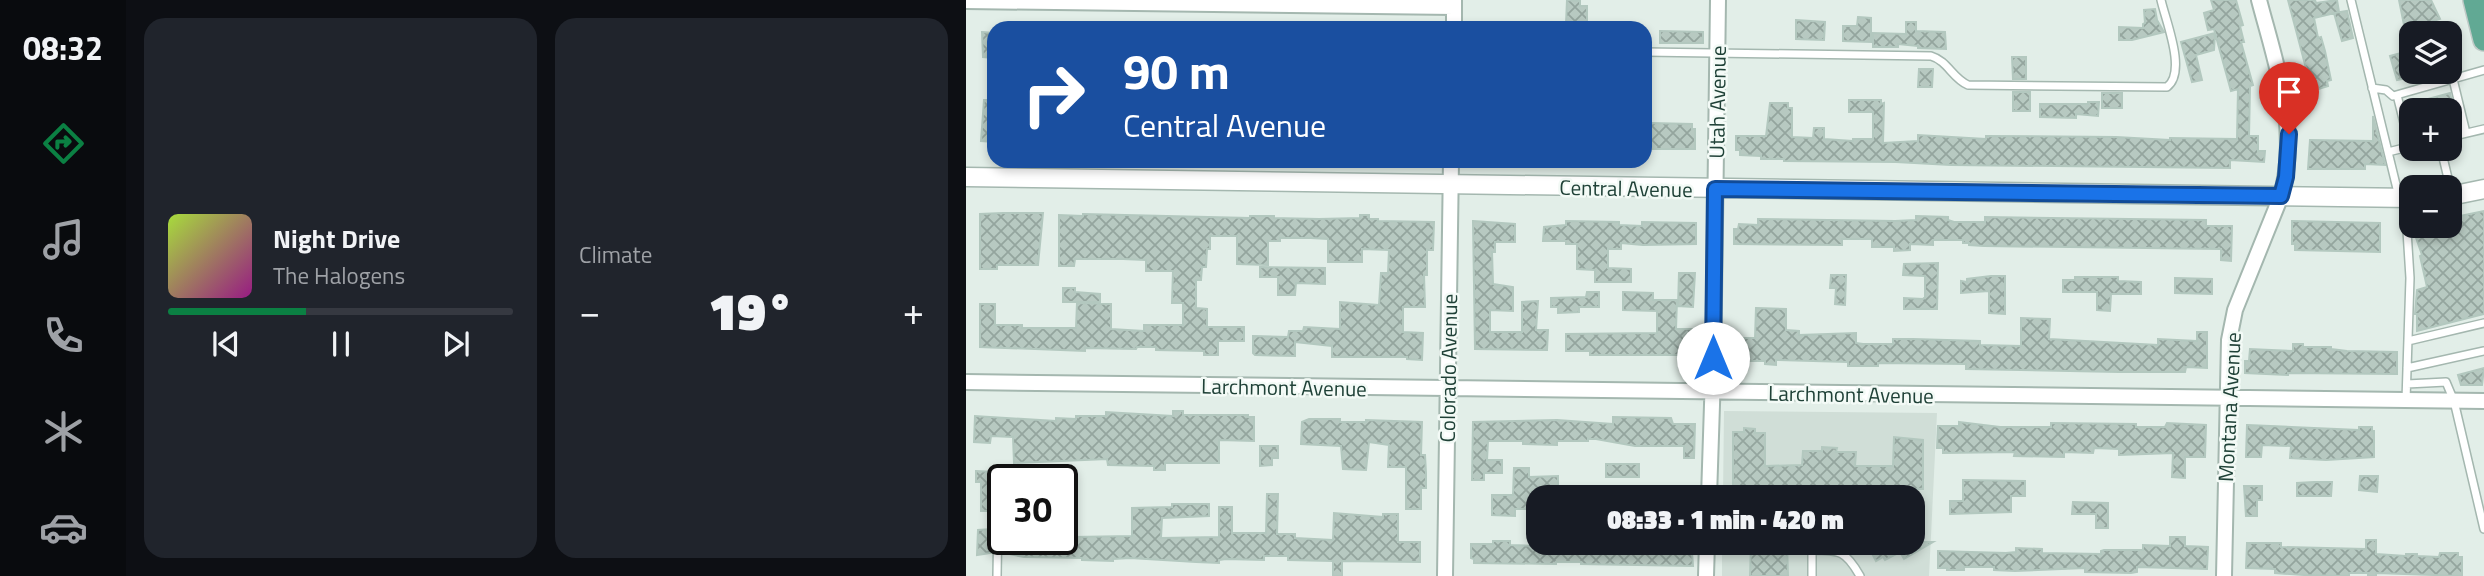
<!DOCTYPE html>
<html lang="en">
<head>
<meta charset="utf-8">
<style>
  :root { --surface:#171b24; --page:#20242c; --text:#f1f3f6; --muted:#9ea1a6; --line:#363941; --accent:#0b8043 }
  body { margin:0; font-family:"Titillium Web",sans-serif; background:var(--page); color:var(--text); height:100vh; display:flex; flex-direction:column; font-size:26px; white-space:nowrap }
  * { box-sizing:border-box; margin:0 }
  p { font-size:23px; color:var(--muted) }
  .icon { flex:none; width:38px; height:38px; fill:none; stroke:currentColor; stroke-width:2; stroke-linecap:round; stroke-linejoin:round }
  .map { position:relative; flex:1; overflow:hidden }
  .side { display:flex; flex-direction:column; gap:18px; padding:18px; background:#0d0f14; width:840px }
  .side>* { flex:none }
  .hud { position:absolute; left:21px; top:21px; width:665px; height:147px; border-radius:21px; box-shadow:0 4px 10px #0003; background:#1a4fa0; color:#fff; overflow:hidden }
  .controls { position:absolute; left:1433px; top:21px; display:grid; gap:14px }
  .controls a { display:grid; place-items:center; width:63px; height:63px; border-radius:14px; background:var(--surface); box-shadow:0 4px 10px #0003; font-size:35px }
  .speed { position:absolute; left:21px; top:464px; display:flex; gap:14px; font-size:35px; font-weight:700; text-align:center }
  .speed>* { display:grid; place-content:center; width:91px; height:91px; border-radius:50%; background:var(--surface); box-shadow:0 4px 10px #0003; line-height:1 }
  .speed .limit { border:4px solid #111; border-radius:10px; background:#fff; color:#111 }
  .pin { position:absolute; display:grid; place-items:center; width:60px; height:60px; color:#fff; margin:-72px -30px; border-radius:50% 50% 50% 0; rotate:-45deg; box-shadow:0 0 7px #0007 }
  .pin .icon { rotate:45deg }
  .me { position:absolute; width:77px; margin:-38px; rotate:0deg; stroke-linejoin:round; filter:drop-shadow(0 0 5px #0008) }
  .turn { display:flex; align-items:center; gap:24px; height:147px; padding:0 21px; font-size:32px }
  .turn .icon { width:91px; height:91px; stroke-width:2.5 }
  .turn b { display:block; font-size:49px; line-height:60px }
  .big { font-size:52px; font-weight:800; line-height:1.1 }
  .side .tile { flex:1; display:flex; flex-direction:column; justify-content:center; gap:10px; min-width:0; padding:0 24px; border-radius:21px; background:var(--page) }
  .song { display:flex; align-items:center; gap:21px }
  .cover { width:84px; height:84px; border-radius:10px; background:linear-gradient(135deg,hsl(80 70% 55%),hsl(310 70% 35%)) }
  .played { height:7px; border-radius:4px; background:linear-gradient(90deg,var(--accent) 40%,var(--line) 40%) }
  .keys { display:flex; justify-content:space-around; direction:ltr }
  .heat { display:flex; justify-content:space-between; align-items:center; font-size:38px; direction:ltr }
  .side .tiles { flex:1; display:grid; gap:18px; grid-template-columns:repeat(2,1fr) }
  .trip { position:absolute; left:560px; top:485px; width:399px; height:70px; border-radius:21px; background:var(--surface); box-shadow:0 4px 10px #0003; font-weight:800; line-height:70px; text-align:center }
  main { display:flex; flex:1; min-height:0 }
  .dock { display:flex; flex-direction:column; width:126px; justify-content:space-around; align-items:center; background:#090b0e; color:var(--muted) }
  .dock .icon { width:49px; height:49px }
  .dock .current { color:var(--accent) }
  .dock b { font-size:32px; color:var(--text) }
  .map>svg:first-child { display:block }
  .built { fill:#d0ded7 }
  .building { fill:url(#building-cross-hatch); stroke:#b3c8bf; stroke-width:2 }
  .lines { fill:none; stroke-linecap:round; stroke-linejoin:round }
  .service-casing { stroke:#a4b7af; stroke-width:10 }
  .minor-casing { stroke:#a4b7af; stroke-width:18 }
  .tertiary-casing { stroke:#a4b7af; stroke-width:21 }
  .primary-casing { stroke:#c0cac7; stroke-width:24 }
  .service { stroke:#fff; stroke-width:7 }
  .minor { stroke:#fff; stroke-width:14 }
  .tertiary { stroke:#fff; stroke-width:18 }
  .primary { stroke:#61a994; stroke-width:21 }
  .route-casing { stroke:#114b97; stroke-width:18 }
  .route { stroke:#1a73e8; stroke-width:12 }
  .labels { text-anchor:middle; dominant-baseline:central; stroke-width:5; stroke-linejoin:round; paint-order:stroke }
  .street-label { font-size:21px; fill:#1f4137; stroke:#f3faf6 }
</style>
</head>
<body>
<main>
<nav class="dock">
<b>08:32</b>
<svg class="icon current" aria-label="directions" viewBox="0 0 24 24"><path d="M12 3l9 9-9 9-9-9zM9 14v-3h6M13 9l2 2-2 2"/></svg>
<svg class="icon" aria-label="music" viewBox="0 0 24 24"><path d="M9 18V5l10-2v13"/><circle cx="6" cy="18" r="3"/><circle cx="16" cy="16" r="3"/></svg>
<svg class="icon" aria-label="phone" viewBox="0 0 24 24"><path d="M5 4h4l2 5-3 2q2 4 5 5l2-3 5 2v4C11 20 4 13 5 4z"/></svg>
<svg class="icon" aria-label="climate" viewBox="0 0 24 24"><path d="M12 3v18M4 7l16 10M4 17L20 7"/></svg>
<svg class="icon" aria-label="car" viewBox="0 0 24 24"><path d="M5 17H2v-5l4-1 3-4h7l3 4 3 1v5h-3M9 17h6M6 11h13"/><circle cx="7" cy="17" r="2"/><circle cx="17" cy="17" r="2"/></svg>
</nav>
<section class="side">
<div class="tiles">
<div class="tile">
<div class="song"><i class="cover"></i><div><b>Night Drive</b><p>The Halogens</p></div></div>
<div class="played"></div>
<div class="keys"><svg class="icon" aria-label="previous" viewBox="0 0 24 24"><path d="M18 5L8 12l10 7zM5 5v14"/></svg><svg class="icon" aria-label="pause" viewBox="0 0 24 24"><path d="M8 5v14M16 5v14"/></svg><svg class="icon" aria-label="next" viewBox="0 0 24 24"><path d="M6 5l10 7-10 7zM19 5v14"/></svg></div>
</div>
<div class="tile"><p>Climate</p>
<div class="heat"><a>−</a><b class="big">19°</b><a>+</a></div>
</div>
</div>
</section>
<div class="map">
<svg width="1518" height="576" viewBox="0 0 1518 576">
  <defs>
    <pattern id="building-cross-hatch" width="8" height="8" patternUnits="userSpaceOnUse" patternTransform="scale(1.75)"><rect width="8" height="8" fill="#b7c9c1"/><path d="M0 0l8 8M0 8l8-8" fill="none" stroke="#94a59e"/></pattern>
  </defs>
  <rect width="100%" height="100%" fill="#e2eee8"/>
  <path class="built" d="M758,411L971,413L963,576H756V543L947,542V497H757Z"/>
  <path class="building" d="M601,0L614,1V6H621V24H600Z
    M1245,0H1270L1277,25L1274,26L1278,42H1275L1287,85L1284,86L1283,136H1292V151H1299L1298,162L1264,160V168L985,165L930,162L818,161V159H795V156L774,155V150H770V136H800L804,103H822V108H826V137L847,138L848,128H858V139L887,141V139H907V112H883V100H915V104L918,103L917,143L952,141V135L1020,139V136L1150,137L1204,140V138L1271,139L1272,89L1265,91L1249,33L1248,50L1230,55L1236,80L1226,82L1215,42L1249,33L1248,29L1242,30L1238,13L1248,10Z
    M1322,0H1349L1350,3L1371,0L1373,12L1348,18L1352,38L1355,37L1359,51L1365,80L1361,81L1362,86L1346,91Z
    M1433,0H1465L1474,19L1439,30Z
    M1189,9L1191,20L1198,32L1166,40H1153V27L1177,28V24L1179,23L1178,10Z
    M1381,11L1387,38L1376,41L1368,13Z
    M892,17L905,18V42L877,41V26H891Z
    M830,20L859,22L858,40L830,39Z
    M940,22H950V31L979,32L980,49L952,48V46L932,44V47H907V33L940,34Z
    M694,31L737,32V43H694Z
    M16,32L28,33L27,58L17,57Z
    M1446,50V77L1431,80L1424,56Z
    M1046,57H1060V79H1047Z
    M953,69H967L966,87H952Z
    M1047,92H1064V111H1047Z
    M1136,93H1156V108H1136Z
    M1484,93L1488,110H1441L1440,105Z
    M18,100H28V142L15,141Z
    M1122,102H1133L1132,116L1110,114V118L1074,117V104H1122Z
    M1407,116L1419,165L1399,164V169H1342L1344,140L1407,141Z
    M684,123L726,124V129H729V149H679V134H684Z
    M1518,211V314L1451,331V314H1449L1451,290L1461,287L1454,256L1456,255L1447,229L1453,228V226H1484V218Z
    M37,213H77L72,265H31V269H14V214Z
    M117,214L284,218V216H308V218L353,219L394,218V215H403V219H412V221L468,222L467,250H461V275H458L459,307H437V332L457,333L456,360L441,359V357H366V346L329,342V356L289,355L287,353V336L322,337L323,331H337L338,327L374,329V302L413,305L415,273H422L423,250L396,249V262H362V239L345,238H314V241H302V265L271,264V236H244V249H241L240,267H236L235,280H230V308L241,309V327H278V341H252V355H238V351L190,350V347H171L170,349L119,348V351L14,347V304H29V325H56V328H110L111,303L145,304V329L178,331V325H217V303H206L207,271H180V260L157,259H109L108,266H93V215L117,216Z
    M950,216L982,217V220L988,222H1019V217L1240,220V226H1266L1265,261L1255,260V249L1018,246L1003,245V243H997V240H967V245L944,244V250L928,251V247H906V239H876V245L768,244V229H772L773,224L792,225V219L929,221L950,220Z
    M507,221L549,224V242H529V252H526L527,284L547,287V311L524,310V332H556V302L572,301L570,330H582L581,350L509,349Z
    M600,221L653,222V225L676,226V222L730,223V244L677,245L655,243V249H642V268L665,269V282H629V270L611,269V244H600V241H577L578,227L600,225Z
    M1326,221L1414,223V252L1329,250V244H1326Z
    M972,263L971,309H938V298L957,299L959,297V276L937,275L938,264Z
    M294,267L359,268V284L330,283L329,295H312V277H294Z
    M713,273H729L727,307L712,306Z
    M865,275H880L879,305L869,304L870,288H864Z
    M1025,276H1039V314L1023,313V291L995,293V281L1001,282V279Z
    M1109,277H1152V281L1175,282V294H1145L1144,311L1131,310V292H1097V280H1109Z
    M1209,278L1246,279V294L1209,293Z
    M97,288H109V292L134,294V302H97Z
    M621,292H633V307H613V312L592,313V307H585V298L620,297Z
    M657,292L687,293V300H711L710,329H727V355H624V351H600V334L691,333V311L657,310Z
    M790,308L820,309V330L833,331V335L890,333V343L897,344H927V339H947L1014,341V345L1055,346V318L1084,319L1083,339L1192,345V339L1231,341V332H1241V368L1220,367L1219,372H1153L1000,369V364L912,363V366H882V362L810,360V365L799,364V361H768V338H789Z
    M1327,344H1337V347H1365V349L1381,351L1431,352V374L1322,373V375L1279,373V361H1283L1284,349L1327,351Z
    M1518,368L1516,385H1495L1492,375Z
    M207,411H217V415H282V417H288V441L253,440V463H199V470H188V466L142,465L141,459L48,463L47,437L25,436L24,443L8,442L9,416L90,421V418L110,419V416H140V412L207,416Z
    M647,417L705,418L707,424H729L728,458H718V446H669L630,439H622V441H591V445L557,444V441H522L521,460H536V473H518V480H506L507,422L591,420L647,424Z
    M343,419H374V422H400V420L456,422L455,455H459L460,473V488H455V509H440V467H422L423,445L403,442L400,470L377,469L375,446L335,444L336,422Z
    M993,422L1034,427H1085V423L1170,424V427H1199L1201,423L1240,425L1239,457H1219V478L1206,477L1207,453L1153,455V449L1128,448L1127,453L1098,452V457L1048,456L1049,452L977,453V448H971L972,426H993Z
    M1281,425L1393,430V427H1406V431H1408V457L1360,460L1324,458L1325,446L1296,445L1295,457H1280Z
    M778,428L789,429V433H799V466L836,465L837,451H856V447L871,448L870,452H890L889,466H927L928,437L957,440V489H903V497H856V488L807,487V497H785L786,492H767V432H778Z
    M294,446H312V458H306V465L294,466Z
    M640,464H673V477H640Z
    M548,468H563V477L592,476V490H577V497H572V509H549V516L526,515V495H547Z
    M10,471L29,472V491H37V511H15V482H10Z
    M1394,476H1412L1411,492L1393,490Z
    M997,480L1059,481V496H1045V512L984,514V501H997Z
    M1348,482H1366L1365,496H1331V483Z
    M1278,486H1296V500H1291V516H1280Z
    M301,494H312L311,534H329V538L367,540L368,513L417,517V514H432V542H454V562L376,561V576H367V561L322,560V556H298V560L260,559L253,560V563L230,562L164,558L147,559V561L116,560V558L58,557L38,553V539H75V542H96V516L106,515L107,537L166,536V508L206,507V504H243V516L196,518L195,538L253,537V507H266V533H300Z
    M1107,502L1142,503V528H1130V514H1106Z
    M947,525L957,542H967L938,559L934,552L919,560L917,557L910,561L900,542H947Z
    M26,529L25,553L11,555L12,530Z
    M1204,537H1219V546L1242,547L1241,569L1171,567V572L1165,573L1119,572V568L1049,571L1028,570V567H998V570H981V568H972V551L1040,553L1050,552V548L1076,549V553L1135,554V551L1138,550H1177V545L1204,546Z
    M1400,540H1410V554L1440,556V554H1451V556L1473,557L1474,553H1492V557H1496V576L1410,573V576H1402V573H1383V576L1338,575L1309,573V569L1280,568L1281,543H1315V547L1400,549Z
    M527,541H544V545L726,552L727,566L615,564V562H590V564L508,563V559L505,558V544H527Z
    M785,542H821L822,576H784Z"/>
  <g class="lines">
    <defs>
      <path id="service" d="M1385,0L1433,197
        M679,52L965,56C982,61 986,78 1002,85L1201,87C1221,72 1200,22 1195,0
        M1487,79L1500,133
        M1406,88L1420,90L1427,96L1518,70
        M1431,95L1444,147
        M1484,137L1518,129
        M1475,149L1486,195
        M1422,152L1446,146
        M1439,199L1444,278L1440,400
        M1442,341L1518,323
        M1441,368L1518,351
        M1441,384L1480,382L1488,401L1518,529
        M31,576L32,516
        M846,576V550C874,550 880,551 894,576"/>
      <path id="minor" d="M0,1L488,7
        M488,28V0
        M0,382L1518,401
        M743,497L747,374L752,0
        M479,576L485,161
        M740,576L741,542
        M1258,576L1263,340L1269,310L1315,196C1334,129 1310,65 1293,0"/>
      <path id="tertiary" d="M0,177L1446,198
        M1484,196L1518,189"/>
      <path id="primary" d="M1508,0L1518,40"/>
    </defs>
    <use href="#service" class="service-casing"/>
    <use href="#minor" class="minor-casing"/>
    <use href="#tertiary" class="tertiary-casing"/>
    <use href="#primary" class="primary-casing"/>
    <use href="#service" class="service"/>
    <use href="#minor" class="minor"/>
    <use href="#tertiary" class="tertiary"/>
    <use href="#primary" class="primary"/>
  </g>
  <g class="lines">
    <defs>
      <path id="route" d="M747,358L749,189L1315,196L1320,177L1323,134"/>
    </defs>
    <use href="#route" class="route-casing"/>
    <use href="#route" class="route"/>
  </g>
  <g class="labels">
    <g class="street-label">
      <text transform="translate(751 102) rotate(-89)">Utah Avenue</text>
      <text transform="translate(660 188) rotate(1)">Central Avenue</text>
      <text transform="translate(482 368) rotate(-89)">Colorado Avenue</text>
      <text transform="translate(318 387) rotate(1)">Larchmont Avenue</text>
      <text transform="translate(885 394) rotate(1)">Larchmont Avenue</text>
      <text transform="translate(1263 407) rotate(-87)">Montana Avenue</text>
    </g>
  </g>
</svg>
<div class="controls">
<a><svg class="icon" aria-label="layers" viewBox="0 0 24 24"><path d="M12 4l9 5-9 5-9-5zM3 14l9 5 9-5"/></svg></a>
<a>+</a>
<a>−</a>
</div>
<div class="speed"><div class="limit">30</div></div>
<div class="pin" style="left:1323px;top:134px;background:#d93025"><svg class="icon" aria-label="arrive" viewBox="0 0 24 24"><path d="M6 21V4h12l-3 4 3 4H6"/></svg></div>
<svg class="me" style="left:747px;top:358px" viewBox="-20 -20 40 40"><circle r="19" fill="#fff"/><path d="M0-13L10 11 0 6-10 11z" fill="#1a73e8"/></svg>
<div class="trip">08:33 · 1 min · 420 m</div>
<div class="hud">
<div class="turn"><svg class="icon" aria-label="right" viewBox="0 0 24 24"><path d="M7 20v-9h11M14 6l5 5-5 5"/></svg><div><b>90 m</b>Central Avenue</div></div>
</div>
</div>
</main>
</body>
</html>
